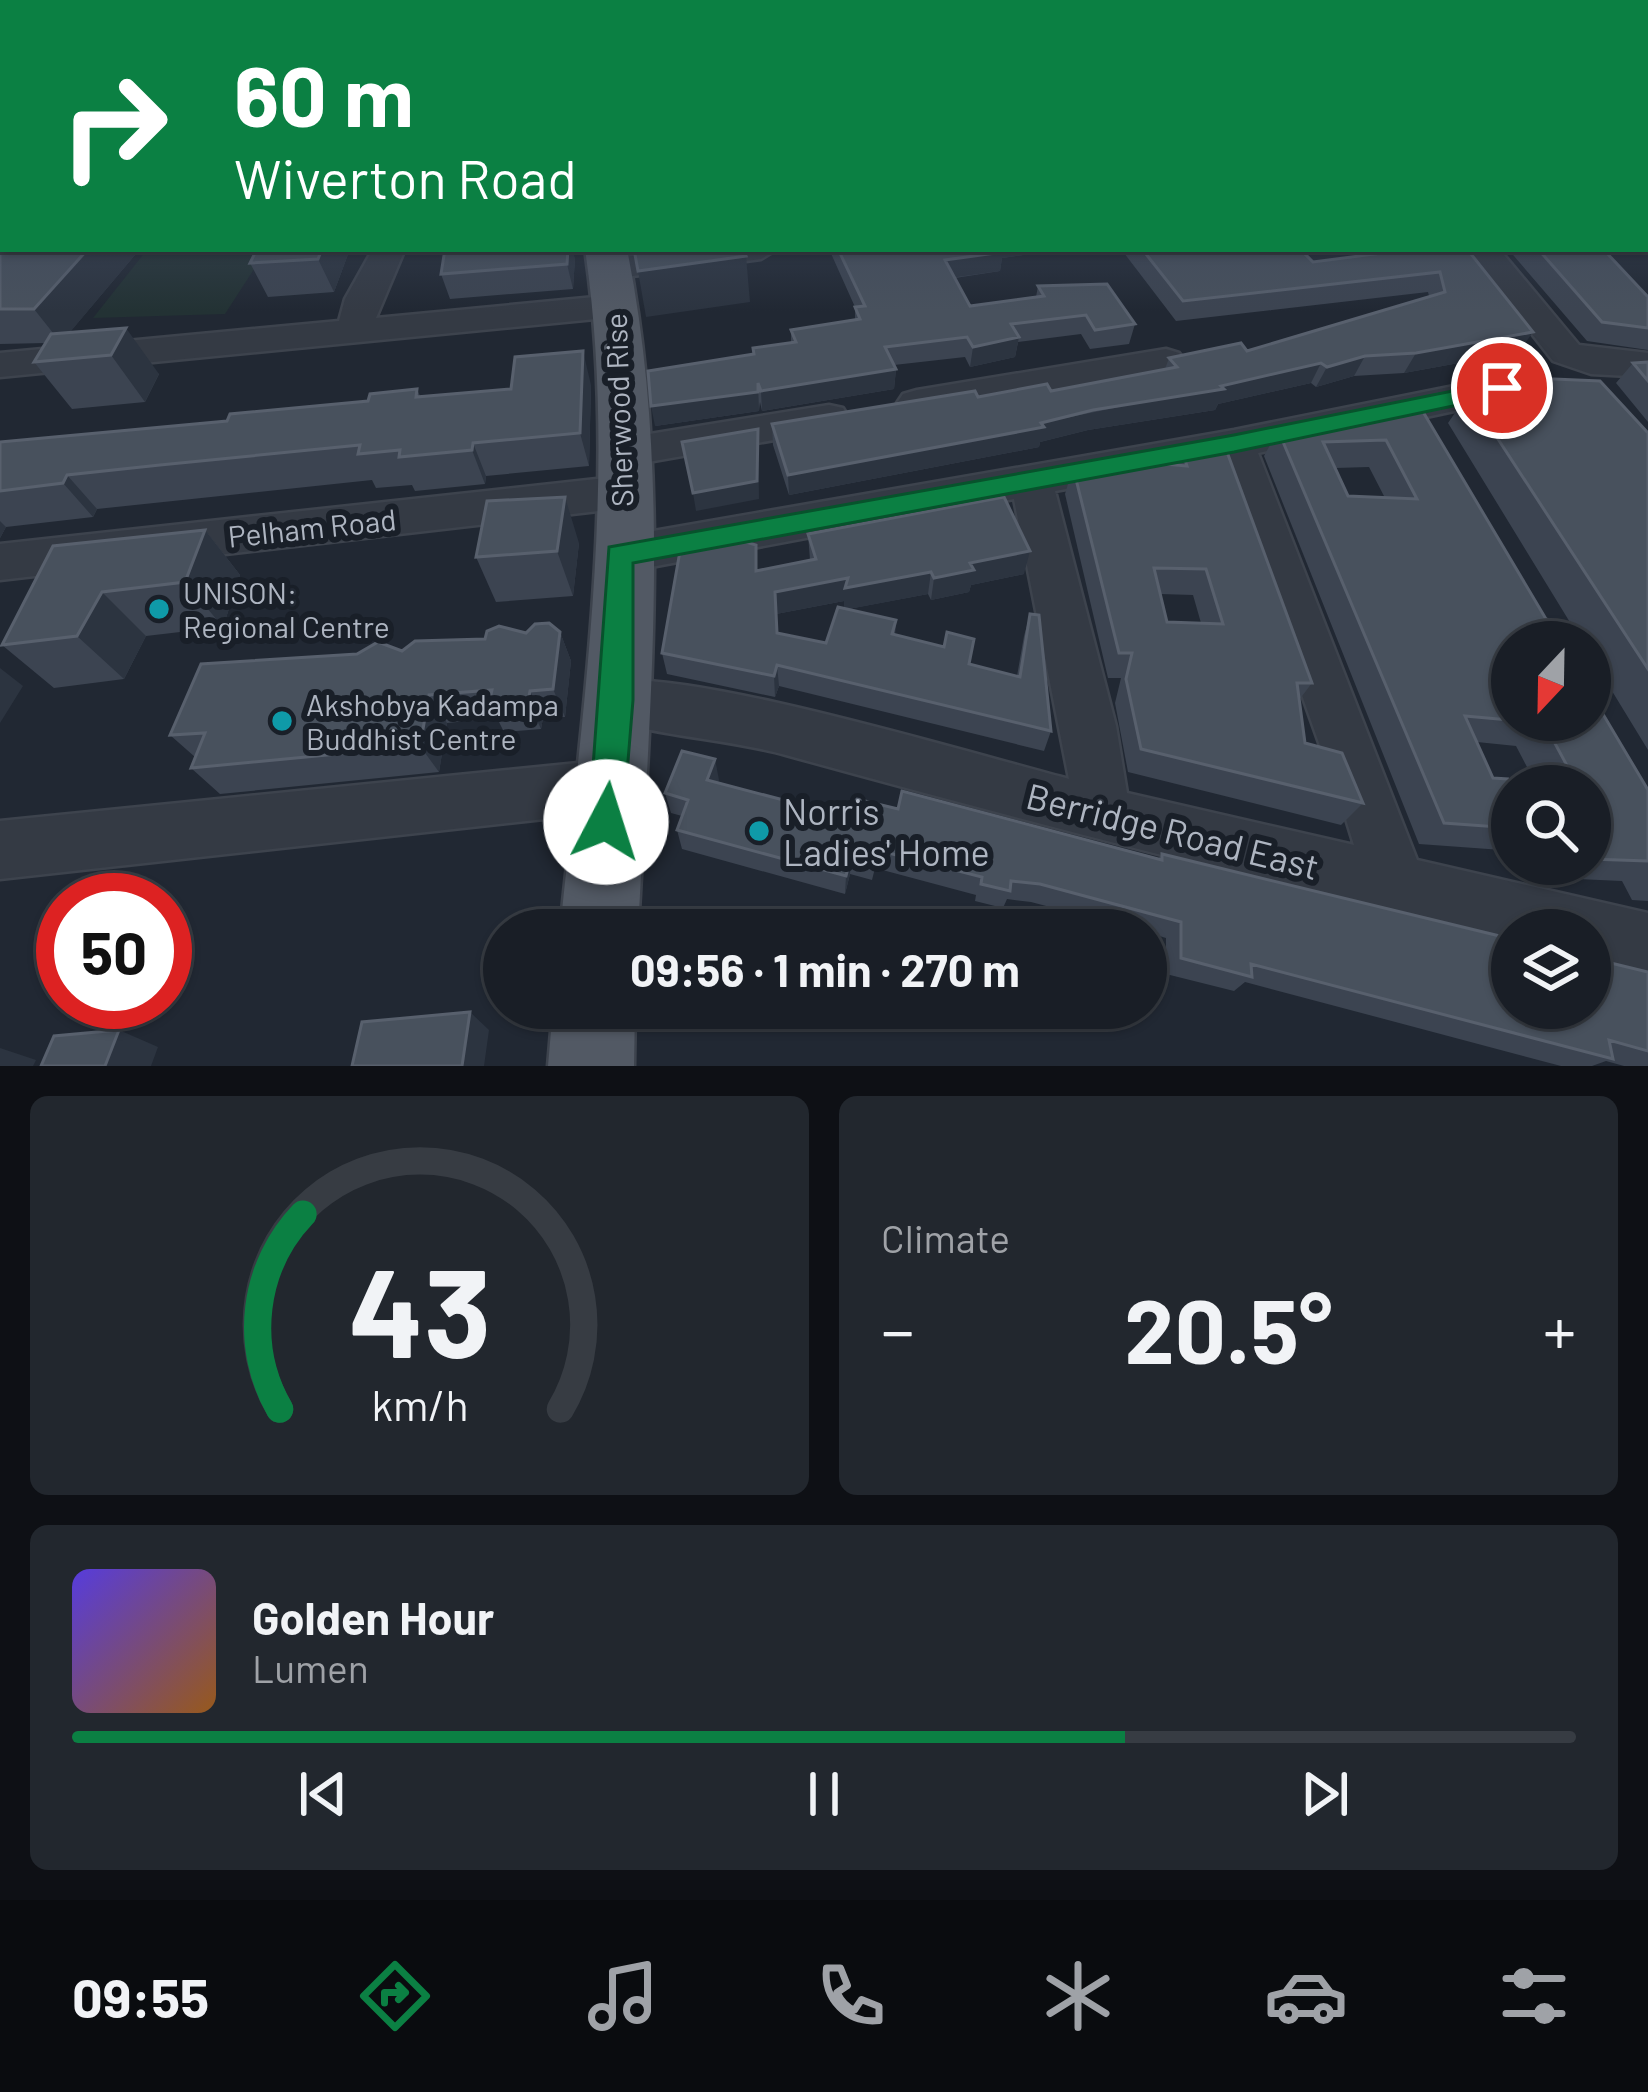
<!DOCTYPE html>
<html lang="en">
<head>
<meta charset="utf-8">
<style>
  :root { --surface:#191e26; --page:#22272e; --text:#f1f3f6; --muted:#9fa2a7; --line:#373c43; --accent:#0b8043 }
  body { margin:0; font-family:Barlow,sans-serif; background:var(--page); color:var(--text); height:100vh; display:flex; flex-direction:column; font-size:45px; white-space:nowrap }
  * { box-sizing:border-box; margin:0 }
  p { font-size:39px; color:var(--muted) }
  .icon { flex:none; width:66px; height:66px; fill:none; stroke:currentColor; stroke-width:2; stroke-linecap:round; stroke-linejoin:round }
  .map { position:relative; height:1066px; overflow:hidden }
  .details { display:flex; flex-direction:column; gap:30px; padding:30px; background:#0e1015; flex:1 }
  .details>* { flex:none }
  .banner { position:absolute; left:0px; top:0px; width:1650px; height:252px; box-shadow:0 3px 9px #0004,0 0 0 3px var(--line); background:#0b8043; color:#fff; overflow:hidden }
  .needle { width:78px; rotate:202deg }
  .controls { position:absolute; left:1491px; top:621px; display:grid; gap:24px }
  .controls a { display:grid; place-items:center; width:120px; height:120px; border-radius:50%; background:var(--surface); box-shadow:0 3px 9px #0004,0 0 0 3px var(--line); font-size:60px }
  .speed { position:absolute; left:36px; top:873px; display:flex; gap:24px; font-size:60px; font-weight:700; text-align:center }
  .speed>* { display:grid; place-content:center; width:156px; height:156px; border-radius:50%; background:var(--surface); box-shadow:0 3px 9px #0004,0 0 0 3px var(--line); line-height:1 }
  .speed .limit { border:18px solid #d22; background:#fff; color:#111 }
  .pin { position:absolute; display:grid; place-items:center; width:102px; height:102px; color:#fff; margin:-51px; border:6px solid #fff; border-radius:50%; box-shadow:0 3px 12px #0007 }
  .me { position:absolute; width:132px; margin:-66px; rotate:5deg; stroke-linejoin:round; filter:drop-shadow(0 0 9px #0008) }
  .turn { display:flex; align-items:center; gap:42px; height:252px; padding:0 36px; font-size:54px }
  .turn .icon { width:156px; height:156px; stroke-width:2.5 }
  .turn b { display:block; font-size:84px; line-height:102px }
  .big { font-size:90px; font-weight:700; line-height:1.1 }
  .details .card { flex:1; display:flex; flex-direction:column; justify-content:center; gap:18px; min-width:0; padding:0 42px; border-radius:18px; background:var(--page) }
  .details .dial { align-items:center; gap:0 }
  .dial svg { height:312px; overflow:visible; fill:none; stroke:var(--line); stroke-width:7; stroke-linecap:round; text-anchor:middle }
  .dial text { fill:var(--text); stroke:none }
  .song { display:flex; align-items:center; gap:36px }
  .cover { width:144px; height:144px; border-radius:18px; background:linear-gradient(135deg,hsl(250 70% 55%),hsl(30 70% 35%)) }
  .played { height:12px; border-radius:6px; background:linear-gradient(90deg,var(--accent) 70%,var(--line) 70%) }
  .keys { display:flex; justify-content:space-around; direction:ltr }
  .heat { display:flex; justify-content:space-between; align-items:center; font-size:66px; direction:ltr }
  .details .tiles { flex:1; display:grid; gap:30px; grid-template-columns:1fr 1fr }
  .card:last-child { grid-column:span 2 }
  .trip { position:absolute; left:483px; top:909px; width:684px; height:120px; border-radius:60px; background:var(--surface); box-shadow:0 3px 9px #0004,0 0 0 3px var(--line); font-weight:700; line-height:120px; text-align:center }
  .tab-bar { display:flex; height:192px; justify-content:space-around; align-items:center; background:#0a0c0f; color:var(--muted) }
  .tab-bar .icon { width:84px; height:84px }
  .tab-bar .on { color:var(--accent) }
  .tab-bar b { font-size:54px; color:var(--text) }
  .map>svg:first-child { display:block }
  .green { fill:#233234 }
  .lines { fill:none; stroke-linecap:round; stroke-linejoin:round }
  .minor-casing { stroke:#3d434d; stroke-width:5 }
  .major-casing { stroke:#3d434d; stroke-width:5 }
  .minor { fill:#343a44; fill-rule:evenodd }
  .major { fill:#525964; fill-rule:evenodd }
  .wall { fill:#3c4451; fill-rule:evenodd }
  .shaded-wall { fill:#2c3440 }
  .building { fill:#48515d; stroke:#58606d; stroke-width:3; fill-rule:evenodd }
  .route { fill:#0b8043; stroke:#07532c; stroke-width:3 }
  .culture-dot { fill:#0f9aa8; stroke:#191f28; stroke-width:4.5 }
  .labels { text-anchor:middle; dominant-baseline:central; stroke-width:12; stroke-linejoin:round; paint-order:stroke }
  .street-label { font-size:30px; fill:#aeb5c1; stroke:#191f28 }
  .poi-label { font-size:30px; fill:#aeb5c1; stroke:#191f28; text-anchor:start }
  .near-poi-label { font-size:36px; fill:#aeb5c1; stroke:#191f28; text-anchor:start }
  .near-street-label { font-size:36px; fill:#aeb5c1; stroke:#191f28 }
</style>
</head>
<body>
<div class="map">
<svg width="1648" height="1066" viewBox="0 0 1648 1066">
  <rect width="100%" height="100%" fill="#212833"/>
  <path class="green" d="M267,249L225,314L93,318L146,251Z"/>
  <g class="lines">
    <defs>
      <path id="minor" d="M373,249H405L376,318L616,295L634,306L616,317L0,377V353L339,321L345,299Z
        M686,249H777L761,259L610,279L593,269L610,259Z
        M1466,249H1499L1579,345L1648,353V377L1591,374L1553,361Z
        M1166,349L1179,353L1185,361L1179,369L917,416L903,412L897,403L903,394L917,390Z
        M1524,372L1538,375L1543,384L1538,393L1258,453L1417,860L1648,913V975L1590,961V930H1512V942C1269,883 1027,822 786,755C725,738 657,737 599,716L591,700L599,684C665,660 983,757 1069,779L1014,499L619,573L603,568L596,555L603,542L619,537L1234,430ZM1219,461L1346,819L1354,845L1127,793L1116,726L1055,491Z
        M829,405L843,408L849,418L843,428L625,466L610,462L604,452L610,442L625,438Z
        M624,476L639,481L646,492L639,503L624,508L0,580V544Z
        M608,760L628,767L636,786L628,805L608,812L0,879V821Z"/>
      <path id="major" d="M585,249H627C672,471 650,706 638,930H560C583,707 618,473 585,249Z
        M553,1008H635L634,1066H548Z"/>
    </defs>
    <use href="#minor" class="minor-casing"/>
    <use href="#major" class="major-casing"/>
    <use href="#minor" class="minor"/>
    <use href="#major" class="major"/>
  </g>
  <path class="wall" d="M0,232L3,249H140L69,333L159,374L145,402L72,409L34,362L46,343L0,344Z
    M350,249L334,292L268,297L250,263Z
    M829,249H1066L1002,258L1000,271L955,278L970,306L1036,297L1038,286L1135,324L1129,344L1090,349L1081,334L1018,342L1015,357L970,367L965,357L894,365L896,369L894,389L762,411L760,402L759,411L655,426L753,354V348L791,343V330L855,320V307Z
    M1121,249H1300L1313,262L1390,252L1388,249H1467L1519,352L1404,373L1354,376L1316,387L1311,383L1218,404L1215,410L1088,430L1040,442L1039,447L789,495L773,445L772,424L978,397L1051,391L1165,369L1169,358L1247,351L1429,296L1428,292L1176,321Z
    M1508,249H1603L1648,297V350L1587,341Z
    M575,258L573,289L450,299L441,274Z
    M1648,362V422L1616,383L1633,363Z
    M591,385L589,466L486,476L485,484L415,491L412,485L376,488L372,480L97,509L93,517L6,527L0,538V442L227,421L368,401L417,389L420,396Z
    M1472,388L1648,433V750L1590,655V642H1582L1448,423Z
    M1419,405L1648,790V901L1632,900L1622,881L1555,878L1548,864H1590V786H1537L1516,746L1477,742L1493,778L1512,787V843L1502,850L1419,844L1264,456L1278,430ZM1369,467L1385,498L1348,496L1335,468Z
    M1181,448L1312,683L1299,700L1305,743L1363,803L1341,825L1128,772L1115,703L1121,678H1108L1065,494L1073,467L1174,465ZM1160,594L1193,595L1201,623L1167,622Z
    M205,530L240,575L223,627L146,636L124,679L54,688L2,645Z
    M808,534L1024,574L971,585L969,592L931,600L928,594L848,609L896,620L895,635L969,664L1017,676L1024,636L1030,614L1051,731L1044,751L779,686L775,697L667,674L662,653L758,571L810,560ZM844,601V608L826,643L777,633L776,614Z
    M579,543L573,596L496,602L476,557Z
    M560,632L571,661L565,717L543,718L541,729L504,732L497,718L447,723L439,772L220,794L191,768L195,757L170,735L402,651L526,633Z
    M715,759L718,782L852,818L898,809L1158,859L1162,854L1648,972V1066H1624L1606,1061L1592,1066H1561L1245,982L1234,991L1166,974V938L1146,932V930H1137L1031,902L1007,899L1003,908L975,901L976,895L875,868L872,880L850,874L845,894L682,849L677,830L682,816L671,813L665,793Z"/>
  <path class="shaded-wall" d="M88,249H140L61,343L34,309Z
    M322,249H350L334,292L318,259Z
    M568,249H572L575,258L573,289L567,264Z
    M993,249H1066L1002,258L1000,271L943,279L945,260Z
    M746,256L750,302L646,317L638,271Z
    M126,328L159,374L145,402L111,355Z
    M1533,332L1519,352L1404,373L1416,353Z
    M1019,337L1015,357L970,367L973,347Z
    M583,351L591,385L589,466L580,433Z
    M1365,356L1354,376L1316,387L1327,367Z
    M1321,363L1311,383L1218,404L1215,410L1088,430L1040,442L1039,447L789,495L788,475L1221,386Z
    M896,369L894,389L762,411L761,391Z
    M758,383L759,411L655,426L651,406Z
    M758,429L759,499L696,511L693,493Z
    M473,443L486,476L485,484L472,450Z
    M67,475L97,509L93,517L63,483Z
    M565,497L579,543L573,596L557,551Z
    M0,521L6,527L0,538Z
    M205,530L240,575L223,627L185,582Z
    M1030,551L1024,574L971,585L969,592L931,600L934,578L970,563Z
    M931,572L928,594L844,610V601L776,614L775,592L848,578Z
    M102,592L146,636L124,679L77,636Z
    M560,632L571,661L565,717L553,689Z
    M777,665L779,686L775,697L774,676Z
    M0,668L23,686L0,723Z
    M530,691L543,718L541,729L528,701Z
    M429,695L447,723L439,772L420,746Z
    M715,759L719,780L712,799L707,780Z
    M851,856L850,874L845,894L846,876Z
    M470,1012L489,1030L484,1066H462Z
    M119,1030L158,1047L151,1066H105Z
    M0,1048L36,1060L33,1066H0Z"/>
  <path class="building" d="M1647,162H1648V216L1647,215Z
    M3,229V249H88L34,309H0V232Z
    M257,249H322L318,259L250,263Z
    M445,249H568L567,264L441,274Z
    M634,249H743L746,256L638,271Z
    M838,249H1001L1003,252L945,260L970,306L1044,296L1038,286L1107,284L1135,324L1095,330L1086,315L1011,324L1019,337L973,347L967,337L885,347L896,369L761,391L758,383V392L651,406L648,371L754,354L753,348L796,342L791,330L860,319L855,307L865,306Z
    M1142,249H1300L1313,262L1413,249H1467L1533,332L1416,353L1365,356L1327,367L1321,363L1221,386L1224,389L1093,410L1041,423L1044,427L788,475L772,424L975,391L978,397L1047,384L1051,391L1177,367L1169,358L1241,343L1247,351L1445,292L1440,272L1183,301Z
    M1538,249H1603L1648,297V328L1602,322Z
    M126,328L111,355L34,362L51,334Z
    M583,351L580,433L473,443L472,450L399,457L400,450L358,454L360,445L160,465L67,475L63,483L0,491V442L227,421L230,414L368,401L370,394L417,389L416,397L511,389L515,357Z
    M1648,362V381L1633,363Z
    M1530,378L1600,381L1648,433V669L1468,393L1476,392L1472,388Z
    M1419,405L1546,619L1554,622L1567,642H1512V720H1590V680L1597,692L1594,699L1648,790V861L1590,859V812H1592L1590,808V786H1578L1544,723L1465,716L1493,778L1508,779L1512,787V828L1444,823L1278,430ZM1386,440L1417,499L1348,496L1323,442Z
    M758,429L757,481L693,493L682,442Z
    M1223,441L1312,683H1297L1305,743L1342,753L1363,803L1141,749L1126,679L1132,653H1119L1073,467L1132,461L1187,466L1181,448ZM1154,568L1206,569L1223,624L1167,622Z
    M565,497L557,551L476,557L487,501Z
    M1004,497L1030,551L970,563L974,570L934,578L931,572L845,588L848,578L775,592L777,633L826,643L838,607L896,620L892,634L944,647L947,632L974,639L969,664L1020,677L1030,614L1039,615L1051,731L777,665L774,676L662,653L680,551L743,541L756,545V571L816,559L808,534Z
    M205,530L185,582L102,592L77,636L2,645L53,546Z
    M549,623L560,632L553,689L530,691L528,701L489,704L492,690L429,695L420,746L191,768L205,733L170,735L201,664L357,654L378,642L402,651L415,641L485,639L487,631L499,626L526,633L535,624Z
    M682,751L715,759L707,780L852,818L857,799L898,809L902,791L1162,860V854L1512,939V1008H1590V958L1648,972V1051L1609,1040L1613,1059L1251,964L1252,977L1181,958V922L1040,884L1011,881L1010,891L981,884L982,877L877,850L874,862L851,856L846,876L677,830L688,800L665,793Z
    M470,1012L462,1066H352L362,1022Z
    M119,1030L105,1066H41L54,1036Z"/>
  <linearGradient id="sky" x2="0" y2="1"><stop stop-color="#12161c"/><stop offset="0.52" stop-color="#3d485b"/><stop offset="1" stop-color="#3d485b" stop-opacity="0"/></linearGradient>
  <rect width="1648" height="311" fill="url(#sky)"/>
  <path class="route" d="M1502,381L1510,383V394L1234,452L633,563V700L623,822L618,834L606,839L594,834L589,822L609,547L1234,435Z"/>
  <g class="culture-dot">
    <circle cx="159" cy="609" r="12"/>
    <circle cx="282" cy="721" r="12"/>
    <circle cx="759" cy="831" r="12"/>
  </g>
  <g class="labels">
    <g class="street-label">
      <text transform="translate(618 410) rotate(-92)">Sherwood Rise</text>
      <text transform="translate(312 527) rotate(-6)">Pelham Road</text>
    </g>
    <g class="poi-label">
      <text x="183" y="592">UNISON:<tspan x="183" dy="34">Regional Centre</tspan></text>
      <text x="306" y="704">Akshobya Kadampa<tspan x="306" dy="34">Buddhist Centre</tspan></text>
    </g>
    <g class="near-poi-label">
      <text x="783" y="810">Norris<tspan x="783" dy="41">Ladies' Home</tspan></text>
    </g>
    <g class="near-street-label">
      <text transform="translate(1173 830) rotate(14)">Berridge Road East</text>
    </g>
  </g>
</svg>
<div class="controls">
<a><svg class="needle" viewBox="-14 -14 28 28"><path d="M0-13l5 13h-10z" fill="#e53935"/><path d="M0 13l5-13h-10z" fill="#9fa2a7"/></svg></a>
<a><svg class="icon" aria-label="search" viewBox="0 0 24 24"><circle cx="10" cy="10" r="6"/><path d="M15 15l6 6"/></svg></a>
<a><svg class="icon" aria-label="layers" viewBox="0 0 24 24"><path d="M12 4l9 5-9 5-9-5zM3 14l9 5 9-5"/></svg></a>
</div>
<div class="speed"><div class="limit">50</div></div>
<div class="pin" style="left:1502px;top:388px;background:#d93025"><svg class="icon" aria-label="arrive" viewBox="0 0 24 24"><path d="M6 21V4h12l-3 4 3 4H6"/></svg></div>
<svg class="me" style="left:606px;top:822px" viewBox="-20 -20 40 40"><circle r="19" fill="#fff"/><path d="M0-13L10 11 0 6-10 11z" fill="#0b8043"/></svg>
<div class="trip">09:56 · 1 min · 270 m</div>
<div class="banner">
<div class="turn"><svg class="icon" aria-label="right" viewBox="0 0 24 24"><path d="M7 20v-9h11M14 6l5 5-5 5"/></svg><div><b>60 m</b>Wiverton Road</div></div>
</div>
</div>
<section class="details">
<div class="tiles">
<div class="card dial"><svg viewBox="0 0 100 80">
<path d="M14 69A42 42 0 1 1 86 69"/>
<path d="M14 69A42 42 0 0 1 20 19" stroke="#0b8043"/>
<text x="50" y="56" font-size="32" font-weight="700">43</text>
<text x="50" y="72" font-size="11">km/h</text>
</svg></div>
<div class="card"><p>Climate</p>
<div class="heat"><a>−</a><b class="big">20.5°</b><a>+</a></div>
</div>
<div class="card">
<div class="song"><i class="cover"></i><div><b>Golden Hour</b><p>Lumen</p></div></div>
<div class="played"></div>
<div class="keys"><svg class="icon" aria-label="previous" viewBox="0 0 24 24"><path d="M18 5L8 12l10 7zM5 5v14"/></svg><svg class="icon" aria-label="pause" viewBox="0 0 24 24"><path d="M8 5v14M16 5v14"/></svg><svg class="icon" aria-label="next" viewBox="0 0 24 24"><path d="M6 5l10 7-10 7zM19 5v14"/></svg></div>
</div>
</div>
</section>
<nav class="tab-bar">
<b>09:55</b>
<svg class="icon on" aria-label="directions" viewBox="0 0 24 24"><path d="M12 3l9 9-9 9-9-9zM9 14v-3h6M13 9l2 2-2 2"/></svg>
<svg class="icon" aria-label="music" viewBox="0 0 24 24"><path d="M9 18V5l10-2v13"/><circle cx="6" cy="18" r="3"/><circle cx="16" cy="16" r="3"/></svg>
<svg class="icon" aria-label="phone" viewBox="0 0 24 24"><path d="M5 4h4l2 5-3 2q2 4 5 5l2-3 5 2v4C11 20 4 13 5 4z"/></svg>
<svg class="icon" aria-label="climate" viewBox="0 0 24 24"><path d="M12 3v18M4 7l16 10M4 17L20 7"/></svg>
<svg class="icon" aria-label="car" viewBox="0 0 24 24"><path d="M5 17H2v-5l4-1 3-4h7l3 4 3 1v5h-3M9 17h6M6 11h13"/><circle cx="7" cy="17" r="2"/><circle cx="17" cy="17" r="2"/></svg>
<svg class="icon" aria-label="filters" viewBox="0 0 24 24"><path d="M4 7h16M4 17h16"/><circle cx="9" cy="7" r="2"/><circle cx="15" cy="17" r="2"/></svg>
</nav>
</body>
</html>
